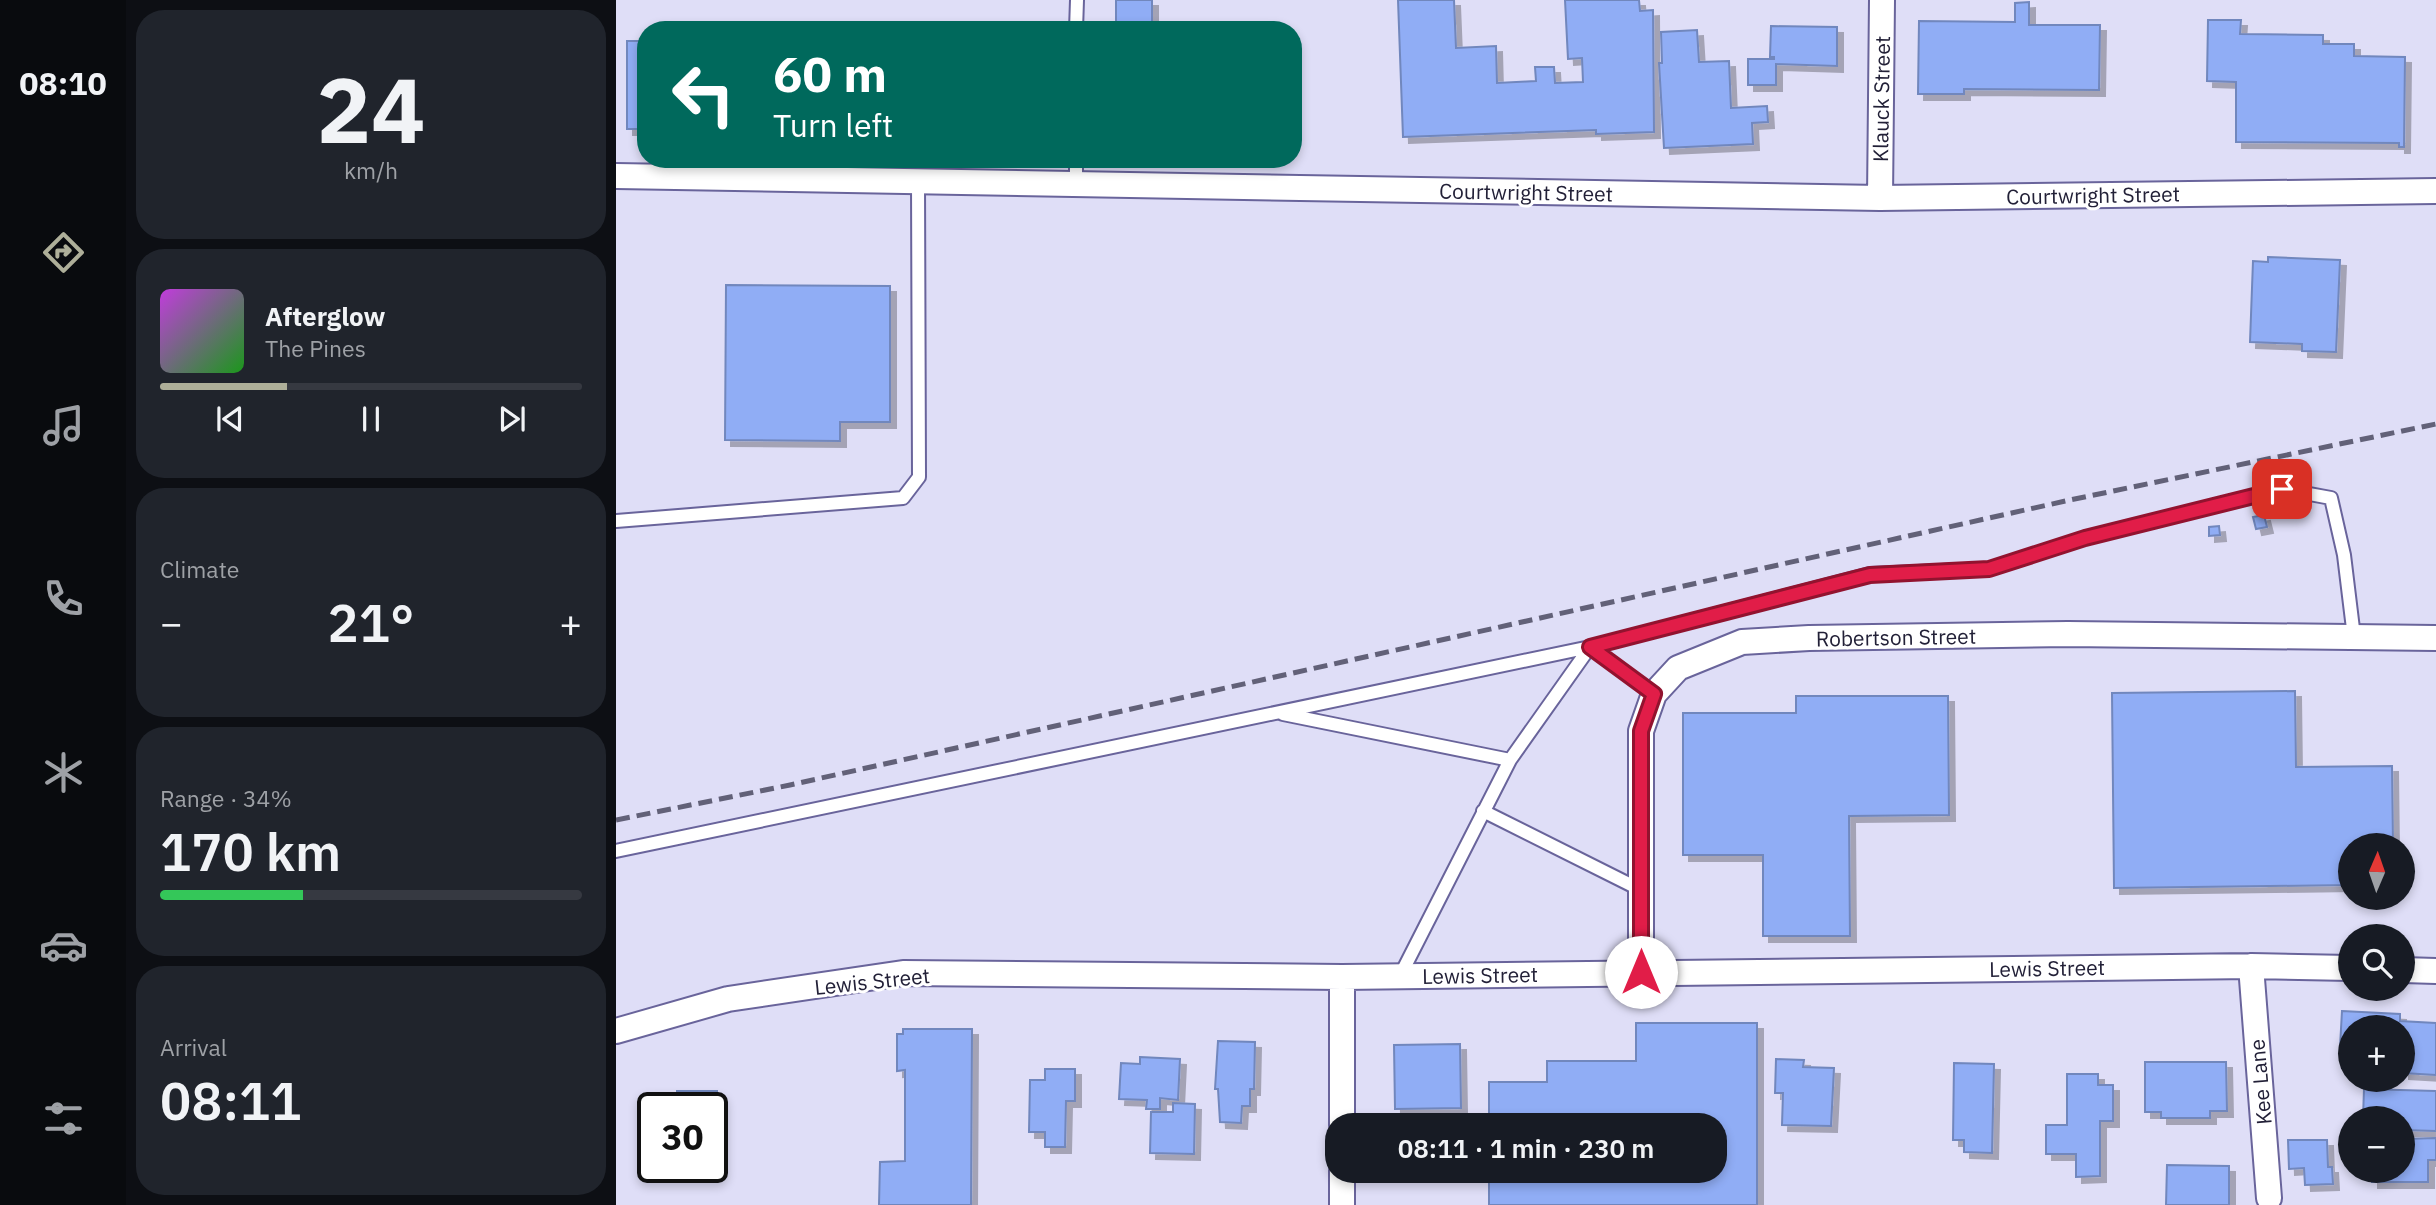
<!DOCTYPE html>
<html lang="en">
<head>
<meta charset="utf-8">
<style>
  :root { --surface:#171b24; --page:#20242c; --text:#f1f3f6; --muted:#9ea1a6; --line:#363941; --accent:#aeaf99 }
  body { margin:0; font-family:"IBM Plex Sans",sans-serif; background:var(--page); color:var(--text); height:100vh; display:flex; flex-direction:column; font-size:26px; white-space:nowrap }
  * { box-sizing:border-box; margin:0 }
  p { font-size:23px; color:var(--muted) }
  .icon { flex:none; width:38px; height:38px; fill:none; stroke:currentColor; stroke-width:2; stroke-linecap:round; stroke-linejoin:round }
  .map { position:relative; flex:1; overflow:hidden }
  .drawer { display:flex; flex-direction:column; gap:10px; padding:10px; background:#0d0f14; width:490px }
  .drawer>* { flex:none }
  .guide { position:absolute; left:21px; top:21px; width:665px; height:147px; border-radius:28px; box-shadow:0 4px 10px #0003; background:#00695c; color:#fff; overflow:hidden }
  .needle { width:46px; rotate:2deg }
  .buttons { position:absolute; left:1722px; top:833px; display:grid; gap:14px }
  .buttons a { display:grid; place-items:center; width:77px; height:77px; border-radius:50%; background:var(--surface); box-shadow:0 4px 10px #0003; font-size:35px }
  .speed { position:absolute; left:21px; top:1092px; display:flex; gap:14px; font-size:35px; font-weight:700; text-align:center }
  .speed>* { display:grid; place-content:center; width:91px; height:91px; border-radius:50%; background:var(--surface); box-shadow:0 4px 10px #0003; line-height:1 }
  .speed .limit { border:4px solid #111; border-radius:10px; background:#fff; color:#111 }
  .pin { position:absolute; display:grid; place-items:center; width:60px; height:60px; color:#fff; margin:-30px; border-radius:14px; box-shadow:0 4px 10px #0006 }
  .me { position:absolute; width:77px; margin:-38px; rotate:0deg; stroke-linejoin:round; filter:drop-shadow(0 0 5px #0008) }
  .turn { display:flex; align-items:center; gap:24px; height:147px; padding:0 21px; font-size:32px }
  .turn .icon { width:91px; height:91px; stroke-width:2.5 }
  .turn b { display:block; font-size:49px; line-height:60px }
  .big { font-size:52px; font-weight:600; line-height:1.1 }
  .drawer .widget { flex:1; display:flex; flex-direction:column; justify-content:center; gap:10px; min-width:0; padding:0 24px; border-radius:28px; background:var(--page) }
  .drawer .dial { align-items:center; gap:0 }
  .dial b { font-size:91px; line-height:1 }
  .song { display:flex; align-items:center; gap:21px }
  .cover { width:84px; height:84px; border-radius:10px; background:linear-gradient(135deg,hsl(290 70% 55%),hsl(120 70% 35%)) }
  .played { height:7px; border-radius:4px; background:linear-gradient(90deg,var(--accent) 30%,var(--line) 30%) }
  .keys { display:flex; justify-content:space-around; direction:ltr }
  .heat { display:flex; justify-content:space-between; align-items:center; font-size:38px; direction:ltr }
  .charge { height:10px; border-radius:5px; background:linear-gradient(90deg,#34c759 34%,var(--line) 0) }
  .trip { position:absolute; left:709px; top:1113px; width:402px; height:70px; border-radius:28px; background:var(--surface); box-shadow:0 4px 10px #0003; font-weight:600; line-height:70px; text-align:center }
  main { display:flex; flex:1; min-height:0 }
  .menu { display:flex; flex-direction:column; width:126px; justify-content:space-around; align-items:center; background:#090b0e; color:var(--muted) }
  .menu .icon { width:49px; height:49px }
  .menu .active { color:var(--accent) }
  .menu b { font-size:32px; color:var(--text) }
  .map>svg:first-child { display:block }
  .building { fill:#90adf5; stroke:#7187bd; stroke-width:2; filter:url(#shadow) }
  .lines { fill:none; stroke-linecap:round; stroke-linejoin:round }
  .lane-casing { stroke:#69649b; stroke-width:16 }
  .street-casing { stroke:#69649b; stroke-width:28 }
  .lane { stroke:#fff; stroke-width:12 }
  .street { stroke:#fff; stroke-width:24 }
  .rail { stroke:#626178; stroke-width:5; stroke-dasharray:14 7; stroke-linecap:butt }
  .route-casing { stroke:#92132f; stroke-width:18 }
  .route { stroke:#e11d48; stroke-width:12 }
  .labels { text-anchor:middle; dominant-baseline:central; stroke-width:6; stroke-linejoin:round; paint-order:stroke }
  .street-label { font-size:21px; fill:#222037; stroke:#fff }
</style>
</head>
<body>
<main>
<nav class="menu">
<b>08:10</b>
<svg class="icon active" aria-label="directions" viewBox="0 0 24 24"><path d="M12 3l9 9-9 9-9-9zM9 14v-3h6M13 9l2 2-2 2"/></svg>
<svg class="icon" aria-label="music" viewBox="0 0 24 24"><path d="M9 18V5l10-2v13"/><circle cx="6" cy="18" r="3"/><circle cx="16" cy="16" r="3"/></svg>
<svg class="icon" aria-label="phone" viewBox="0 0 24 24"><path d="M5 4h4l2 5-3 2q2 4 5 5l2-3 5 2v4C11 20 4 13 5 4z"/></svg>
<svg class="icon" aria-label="climate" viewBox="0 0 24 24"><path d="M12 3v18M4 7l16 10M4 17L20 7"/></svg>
<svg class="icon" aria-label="car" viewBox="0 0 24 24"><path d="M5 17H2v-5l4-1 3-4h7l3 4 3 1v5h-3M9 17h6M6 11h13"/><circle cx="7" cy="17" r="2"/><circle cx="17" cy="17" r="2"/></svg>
<svg class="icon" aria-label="filters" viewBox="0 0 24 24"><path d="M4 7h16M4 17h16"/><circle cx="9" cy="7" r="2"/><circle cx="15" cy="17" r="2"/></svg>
</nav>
<section class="drawer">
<div class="widget dial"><b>24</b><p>km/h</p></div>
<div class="widget">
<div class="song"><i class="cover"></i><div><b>Afterglow</b><p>The Pines</p></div></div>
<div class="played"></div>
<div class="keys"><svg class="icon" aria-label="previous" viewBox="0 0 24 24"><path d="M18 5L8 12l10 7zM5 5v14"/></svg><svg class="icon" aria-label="pause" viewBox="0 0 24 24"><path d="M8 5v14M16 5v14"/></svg><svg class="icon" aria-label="next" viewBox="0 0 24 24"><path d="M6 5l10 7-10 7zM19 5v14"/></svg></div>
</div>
<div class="widget"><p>Climate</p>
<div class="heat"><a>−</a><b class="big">21°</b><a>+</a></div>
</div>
<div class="widget"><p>Range · 34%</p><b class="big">170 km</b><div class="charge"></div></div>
<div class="widget"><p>Arrival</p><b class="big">08:11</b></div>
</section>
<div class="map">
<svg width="1820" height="1205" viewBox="0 0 1820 1205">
  <defs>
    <filter id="shadow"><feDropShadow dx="6" dy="6" stdDeviation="0" flood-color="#0004"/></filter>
  </defs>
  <rect width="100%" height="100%" fill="#dfdef7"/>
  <path class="building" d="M500,0H536V30H500Z
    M782,0H838L840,48L880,46L881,83L920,81L919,67H938L939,83L967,82L966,58L952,59L949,0H1023L1024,11L1037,10L1038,132L980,134V130L787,137Z
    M1413,2V25H1484L1483,90L1348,89V94H1302L1303,21L1399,22V3Z
    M1592,20H1625L1624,34L1707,35V44H1738V56L1789,57L1788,147H1783V143L1620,142V82L1591,81Z
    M643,26H661V30H643Z
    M1155,26L1221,27V66L1160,64V85H1132V59H1158V57H1154Z
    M1081,30L1083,62L1113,61L1115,108L1151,106L1152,122L1136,123L1137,144L1048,148L1043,63H1046L1045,32Z
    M11,41H30V129H11Z
    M1652,257L1724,260L1720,352L1686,351V344L1634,342L1637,261L1652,262Z
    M110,285L274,286V422H224V441L109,440Z
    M1648,515L1651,527L1640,529L1637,517Z
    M1603,526L1604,535L1593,536V527Z
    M1679,691L1680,767L1776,766L1777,845H1734V885L1498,888L1496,693Z
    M1180,696H1332L1333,815L1233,816L1234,936H1147V855H1067V713H1180Z
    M1726,1011L1784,1014V1021L1820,1023V1075L1787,1073V1027H1734V1071H1732L1733,1047H1724Z
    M1020,1023H1141V1205H873V1171H1099V1125H873V1082H931V1061H1020Z
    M287,1029H356L355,1205H263L264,1162L289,1161V1070L281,1071V1034H287Z
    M602,1041L639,1042L638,1089H634V1106H626L625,1123L604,1122L602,1089H599Z
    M844,1044L845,1108L779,1109L778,1045Z
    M524,1057L564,1059L562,1100L544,1098V1109H530L531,1100L503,1099L505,1063L524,1064Z
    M1160,1059L1188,1060L1187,1067L1218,1068L1215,1126L1166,1125L1167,1093H1159Z
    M1529,1062H1610L1611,1111H1594V1118H1545V1112H1529Z
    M1338,1063L1378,1064L1376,1153L1348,1152V1140H1337Z
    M429,1069H459V1101H450L449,1147H429V1132H413L414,1080H429Z
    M1451,1074H1482V1085H1497V1121H1484V1176L1460,1177V1154H1430V1125H1451Z
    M1748,1089L1820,1091V1131L1787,1130V1118H1747Z
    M61,1091H101L100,1148H96V1108H61Z
    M557,1103L579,1104L578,1154L534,1153L535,1112H557Z
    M1820,1138V1160H1812V1182H1756V1171H1787V1139Z
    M1672,1140H1711L1712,1167H1716L1717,1184L1689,1185L1688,1168L1673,1169Z
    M1551,1165L1613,1166V1205H1550Z"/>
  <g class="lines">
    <defs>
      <path id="lane" d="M460,30L461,0
        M460,184V159
        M0,521L287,498L303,477L302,181
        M667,714L894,760
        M867,811L1025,890
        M0,851L974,647L1254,574L1373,569L1469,538L1666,489L1715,498L1728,555L1738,637
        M784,976L894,760L974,647L1038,694"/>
      <path id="street" d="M0,176L1264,198L1820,191
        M1264,198L1266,0
        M1635,966L1653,1198
        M1787,970L1820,971
        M1025,972V731L1038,694L1062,668L1126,642L1193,638L1452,634L1820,638
        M0,1031L112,999L287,973L726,977L1635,966L1734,968
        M726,1125V977
        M726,1171V1205"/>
    </defs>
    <use href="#lane" class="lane-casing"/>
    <use href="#street" class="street-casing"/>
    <use href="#lane" class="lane"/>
    <use href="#street" class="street"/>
    <path class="rail" d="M0,820L174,785L1454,500L1820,424"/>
  </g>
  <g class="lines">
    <defs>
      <path id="route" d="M1025,972V731L1038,694L974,647L1254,575L1373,569L1469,538L1666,489"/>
    </defs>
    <use href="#route" class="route-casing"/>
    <use href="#route" class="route"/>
  </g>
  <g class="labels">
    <g class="street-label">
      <text transform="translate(1265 99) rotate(-89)">Klauck Street</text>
      <text transform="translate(910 192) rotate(1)">Courtwright Street</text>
      <text transform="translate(1477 195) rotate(-1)">Courtwright Street</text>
      <text transform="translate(1280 637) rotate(-1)">Robertson Street</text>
      <text transform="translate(1431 968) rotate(-1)">Lewis Street</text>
      <text transform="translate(864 975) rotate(-1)">Lewis Street</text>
      <text transform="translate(256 981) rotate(-6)">Lewis Street</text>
      <text transform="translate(1644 1082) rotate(-95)">Kee Lane</text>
    </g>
  </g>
</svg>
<div class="buttons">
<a><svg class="needle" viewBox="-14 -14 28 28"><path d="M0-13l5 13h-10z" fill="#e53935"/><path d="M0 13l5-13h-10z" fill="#9ea1a6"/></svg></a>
<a><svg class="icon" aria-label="search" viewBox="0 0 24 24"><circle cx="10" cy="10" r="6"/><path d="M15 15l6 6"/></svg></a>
<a>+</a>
<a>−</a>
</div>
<div class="speed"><div class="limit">30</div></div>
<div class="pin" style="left:1666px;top:489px;background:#d93025"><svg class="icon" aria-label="arrive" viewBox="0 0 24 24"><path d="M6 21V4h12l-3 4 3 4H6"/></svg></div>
<svg class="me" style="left:1025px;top:972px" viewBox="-20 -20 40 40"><circle r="19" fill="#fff"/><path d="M0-13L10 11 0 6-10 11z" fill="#e11d48"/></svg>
<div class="trip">08:11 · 1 min · 230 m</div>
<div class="guide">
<div class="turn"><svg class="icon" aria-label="left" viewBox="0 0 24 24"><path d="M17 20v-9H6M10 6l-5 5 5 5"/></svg><div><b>60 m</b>Turn left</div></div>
</div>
</div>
</main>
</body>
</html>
